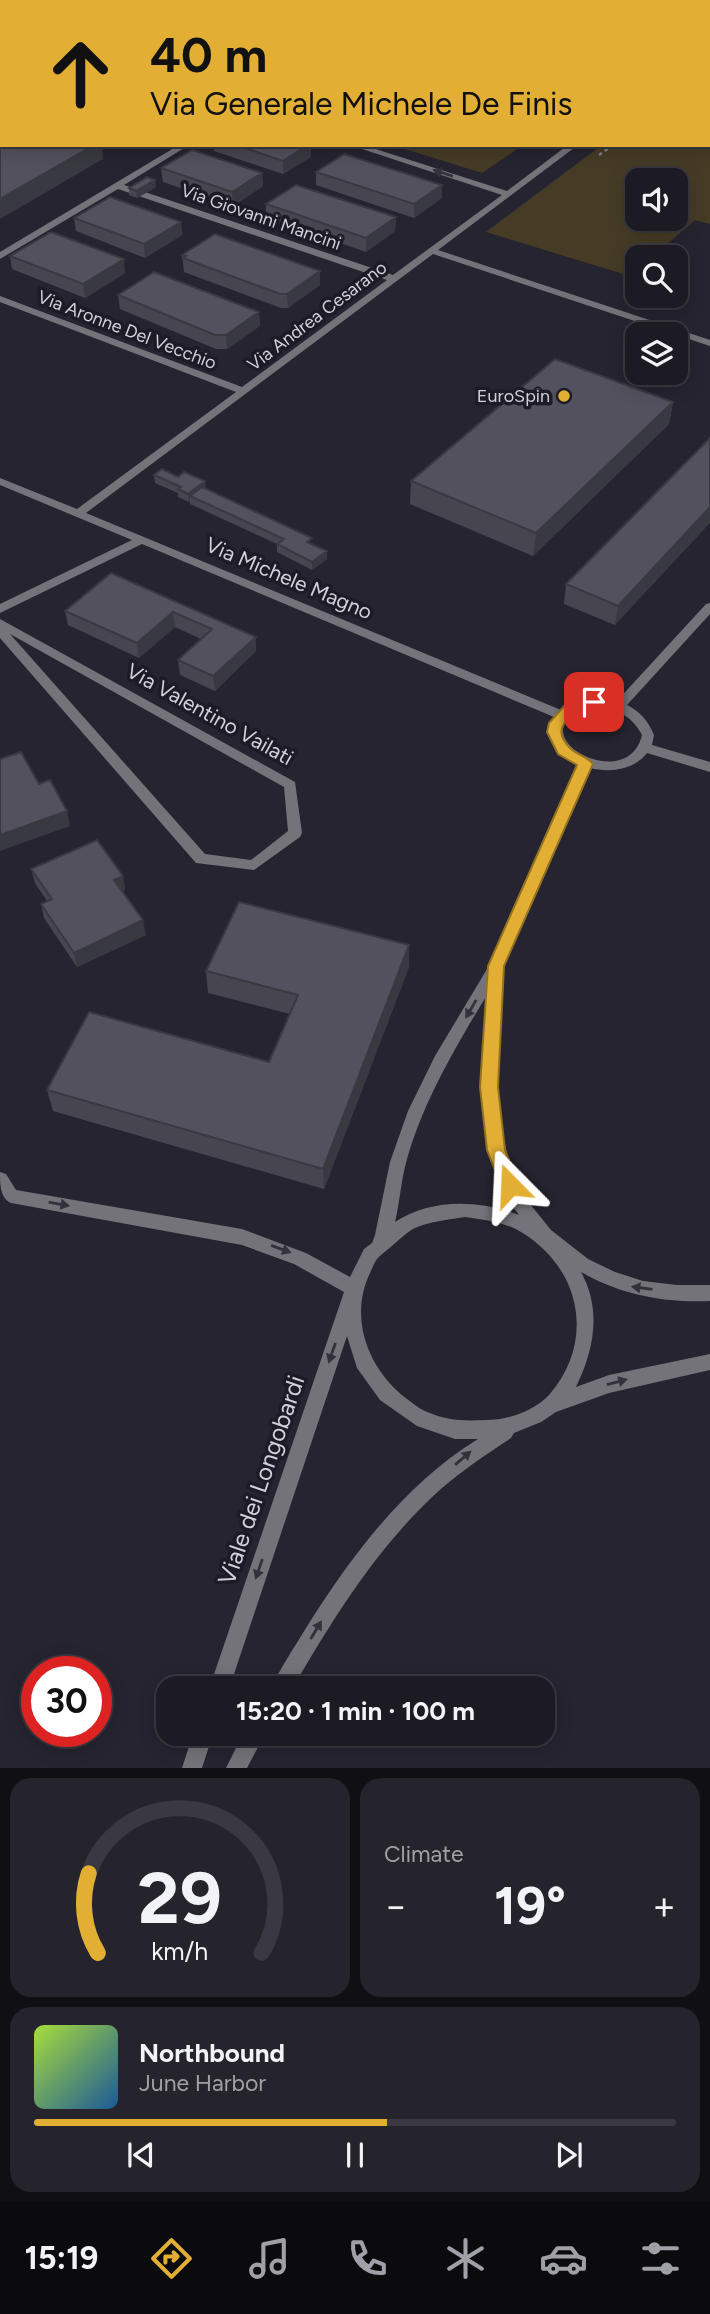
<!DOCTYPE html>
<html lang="en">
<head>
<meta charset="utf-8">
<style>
  :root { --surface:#1c1b24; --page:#25242c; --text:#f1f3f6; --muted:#a0a1a6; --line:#3a3941; --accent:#e2af34 }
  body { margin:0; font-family:Figtree,sans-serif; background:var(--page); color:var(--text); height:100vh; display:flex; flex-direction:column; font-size:26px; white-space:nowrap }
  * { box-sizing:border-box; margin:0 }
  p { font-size:23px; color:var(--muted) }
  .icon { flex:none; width:38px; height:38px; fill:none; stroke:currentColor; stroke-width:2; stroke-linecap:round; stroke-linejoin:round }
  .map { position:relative; height:1768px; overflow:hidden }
  .panel { display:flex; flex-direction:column; gap:10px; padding:10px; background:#0f0f14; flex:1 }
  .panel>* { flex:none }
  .banner { position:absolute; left:0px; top:0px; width:710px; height:147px; box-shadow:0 4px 18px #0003,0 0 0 2px var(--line); background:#e2af34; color:#111; overflow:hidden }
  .buttons { position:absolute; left:625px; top:168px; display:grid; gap:14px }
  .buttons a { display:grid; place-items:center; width:63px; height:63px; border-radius:14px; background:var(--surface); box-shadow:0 4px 18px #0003,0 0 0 2px var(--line); font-size:35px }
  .speed { position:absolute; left:21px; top:1656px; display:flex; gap:14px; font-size:35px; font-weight:700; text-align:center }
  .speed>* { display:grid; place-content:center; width:91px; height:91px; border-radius:50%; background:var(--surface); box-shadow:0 4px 18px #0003,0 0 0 2px var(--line); line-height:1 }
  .speed .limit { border:10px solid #d22; background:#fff; color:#111 }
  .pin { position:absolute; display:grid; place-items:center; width:60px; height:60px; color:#fff; margin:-30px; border-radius:14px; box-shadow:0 4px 10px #0006 }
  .me { position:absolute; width:77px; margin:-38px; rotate:339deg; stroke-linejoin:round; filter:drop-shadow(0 0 5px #0008) }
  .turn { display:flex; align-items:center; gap:24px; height:147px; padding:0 35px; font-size:32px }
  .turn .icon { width:91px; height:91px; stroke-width:2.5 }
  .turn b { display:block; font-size:49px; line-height:60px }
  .big { font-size:52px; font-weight:700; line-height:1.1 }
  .panel .tile { flex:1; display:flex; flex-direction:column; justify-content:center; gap:10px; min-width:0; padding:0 24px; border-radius:21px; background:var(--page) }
  .panel .dial { align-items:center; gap:0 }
  .dial svg { height:182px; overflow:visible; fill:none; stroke:var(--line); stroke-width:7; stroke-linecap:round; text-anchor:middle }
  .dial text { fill:var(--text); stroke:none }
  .song { display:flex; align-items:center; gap:21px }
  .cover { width:84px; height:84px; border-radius:10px; background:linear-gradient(135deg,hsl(80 70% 55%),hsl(210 70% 35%)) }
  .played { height:7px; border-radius:4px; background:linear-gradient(90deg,var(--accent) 55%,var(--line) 55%) }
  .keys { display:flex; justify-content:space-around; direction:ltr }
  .heat { display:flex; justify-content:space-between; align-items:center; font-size:38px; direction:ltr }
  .panel .tiles { flex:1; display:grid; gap:10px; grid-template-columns:1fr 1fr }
  .tile:last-child { grid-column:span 2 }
  .trip { position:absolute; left:156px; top:1676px; width:399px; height:70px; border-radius:21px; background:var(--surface); box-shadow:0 4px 18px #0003,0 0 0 2px var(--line); font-weight:700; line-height:70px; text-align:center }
  .tabs { display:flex; height:112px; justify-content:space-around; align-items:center; background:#0b0b0e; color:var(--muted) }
  .tabs .icon { width:49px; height:49px }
  .tabs .active { color:var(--accent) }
  .tabs b { font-size:32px; color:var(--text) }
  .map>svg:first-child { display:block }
  .green { fill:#463c26; fill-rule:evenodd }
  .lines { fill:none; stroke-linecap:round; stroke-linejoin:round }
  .path { stroke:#83818b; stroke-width:2.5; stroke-dasharray:3.5 3.5; stroke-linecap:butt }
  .lane { fill:#747379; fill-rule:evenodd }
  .street { fill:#747379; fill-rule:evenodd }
  .wall { fill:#474650 }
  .shaded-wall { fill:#393941 }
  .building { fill:#52515d; stroke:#393941; stroke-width:2 }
  .oneway { fill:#33313b }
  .route { fill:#e2af34; stroke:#937222; stroke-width:2 }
  .poi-dot { fill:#e2af34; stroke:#1d1b26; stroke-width:2.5 }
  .labels { text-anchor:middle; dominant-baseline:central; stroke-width:7; stroke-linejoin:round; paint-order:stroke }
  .far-street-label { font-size:18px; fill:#d2d1d9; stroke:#1d1b26 }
  .far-poi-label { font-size:18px; fill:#d2d1d9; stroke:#1d1b26; text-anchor:end }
  .street-label { font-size:21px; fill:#d2d1d9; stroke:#1d1b26 }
  .near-street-label { font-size:24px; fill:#d2d1d9; stroke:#1d1b26 }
</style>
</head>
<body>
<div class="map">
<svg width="710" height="1768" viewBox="0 0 710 1768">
  <rect width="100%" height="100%" fill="#262430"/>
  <path class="green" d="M710,64V224L695,220L652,257H637V270L630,276L486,232L602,145H709ZM637,180H676V219H637Z
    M392,145H523L482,173Z"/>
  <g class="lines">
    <path class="path" d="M599,155L613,145"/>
    <path class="lane" d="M369,0H380L378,2Z"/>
    <path class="street" d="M127,0H137L138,2H129Z
      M165,0H175L163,2Z
      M424,0H433L423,2Z
      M0,120H2V124H0Z
      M179,145H189L124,185L393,275L502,195L350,145H363L507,191L568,145H578L438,250L710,340V346L433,254L86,513L561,710C577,698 598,697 616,702L706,604L710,603V614L627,705C641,712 648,721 654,735L652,745L710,762V772L647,753C634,770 610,773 590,768L503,966L498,1051V1092L502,1132L511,1169L526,1199L551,1230L588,1259L615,1272L643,1281L677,1285H710V1301C665,1303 621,1295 581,1272C602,1310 594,1350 576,1387L609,1375L710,1354V1370L609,1393L556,1412L541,1422L514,1433L511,1438C487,1454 464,1469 442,1488C379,1544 334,1617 292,1689H271C280,1668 294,1648 306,1628C351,1556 405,1484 478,1439H455L417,1426L380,1400L357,1368L347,1336L229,1689H209L344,1292L294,1264L242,1245L11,1203C0,1198 0,1184 0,1172L6,1174L16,1190L242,1229L306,1253L350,1277L364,1249L372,1243L375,1235L390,1162L408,1111L435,1056L490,964L578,765C558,753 544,741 554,717L142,544L0,613V604L132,540L0,485V478L77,509L236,392L0,302V296L242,387L387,280L118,189L0,259V252ZM594,706C615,709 632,715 642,735C627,799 508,730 594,706ZM487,995C482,1063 474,1158 519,1215C479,1200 432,1198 395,1222C400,1201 401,1180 407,1159C424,1100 455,1048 487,995ZM465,1217C484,1220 505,1222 521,1232C581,1268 596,1341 549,1395C534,1411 508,1420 486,1420C463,1421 447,1421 425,1411C418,1408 413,1403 407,1399C369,1370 348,1319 370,1273C372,1269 374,1263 377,1259C381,1254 388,1250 393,1245C399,1240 406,1233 413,1229C429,1221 448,1220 465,1217Z
      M0,619L295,782L302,833L300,837L254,870L196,863L0,638ZM10,634L284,787L288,831L251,860L205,854Z
      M193,1734H213L202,1768H182Z
      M243,1734H265L247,1768H226Z"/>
  </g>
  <path class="wall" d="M0,0H47L48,2H2V46H0Z
    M184,0H322L318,2H184Z
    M2,82V115H0V84Z
    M214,145H311V157L283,174L214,151Z
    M161,168L262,173L263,186L233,206L163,182Z
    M316,172L442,185V198L414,218L316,185Z
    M156,187L137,198L129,195V188Z
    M266,204L396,217L395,231L366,252L266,217Z
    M74,218L181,222L182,235L145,258L76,231Z
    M182,255L320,285L288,308H281L184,272Z
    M10,256L125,273L85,298L12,269Z
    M118,295L259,312L260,326L227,349H216L120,309Z
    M673,402L669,424L533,556L410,504L411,481Z
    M710,438L615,625L564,604L566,584Z
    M154,475L206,489L312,544L327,559L312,570L277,552V544L190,504V501L189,502L178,497V493L155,483Z
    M111,573L256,651L215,691L180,675L178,660L201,639L175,627L139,658L68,625L65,611Z
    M31,869L123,876L125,890L122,892L146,935L77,967L44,918L41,904L47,901L35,883Z
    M409,945V967L324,1189L53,1111L47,1090L269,1062L290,1014L208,993L206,971Z"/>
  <path class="shaded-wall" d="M282,0H322L318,2H277Z
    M94,145H102L103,159L0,219V199Z
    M307,145H311V157L283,174V161Z
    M262,173L263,186L233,206L232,192Z
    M155,180L156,187L137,198L136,191Z
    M442,185V198L414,218V204Z
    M396,217L395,231L366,252V238Z
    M181,222L182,235L145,258L144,244Z
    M124,259L125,273L85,298L83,284Z
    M320,271V285L288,308L287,294Z
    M259,312L260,326L227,349L226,335Z
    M673,402L669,424L533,556L536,533Z
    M205,481L206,489L190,496V501L189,502L188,494Z
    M710,507V523L615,625L618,606Z
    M327,551V559L312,570V562Z
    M173,612L175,627L139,658L137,643Z
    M256,637V651L215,691L213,676Z
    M67,811L70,826L0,851V835Z
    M123,876L125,890L116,895L114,880Z
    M143,920L146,935L77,967L74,953Z
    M409,945V967L324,1189L323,1169Z"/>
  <path class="building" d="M0,0H45L43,2H2V30H0Z
    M72,0H85L91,2H68Z
    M213,0H282L277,2H218Z
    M0,54L2,55V64H0Z
    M2,82V98H0V84Z
    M2,134V145H94L0,199V135Z
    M236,145H307L283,161Z
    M192,150L262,173L232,192L161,168Z
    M344,154L442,185L414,204L316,172Z
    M147,177L155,180L136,191L129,188Z
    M296,185L396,217L366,238L266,204Z
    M110,197L181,222L144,244L74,218Z
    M51,232L124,259L83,284L10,256Z
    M215,234L320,271L287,294H280L183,258L186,256L182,255Z
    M154,272L259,312L226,335H215L118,295Z
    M555,359L673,402L536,533L411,481Z
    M710,438V507L618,606L566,584Z
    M162,469L178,477L184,472L205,481L188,494L178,489L181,487L154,475Z
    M202,487L312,538L307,542L327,551L312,562L277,544L284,539L190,496Z
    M111,573L256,637L213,676L178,660L212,629L173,612L137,643L65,611Z
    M21,752L39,784L50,780L67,811L0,835V759Z
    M97,840L123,876L114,880L143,920L74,953L41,904L52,899L31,869Z
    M239,902L409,945L323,1169L47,1090L89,1012L269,1062L298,995L206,971Z"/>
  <defs><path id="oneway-solid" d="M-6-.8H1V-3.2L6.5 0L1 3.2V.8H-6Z" transform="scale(1.75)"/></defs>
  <g class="oneway">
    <use href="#oneway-solid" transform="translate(443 173) rotate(-162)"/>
    <use href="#oneway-solid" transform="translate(471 1009) rotate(120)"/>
    <use href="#oneway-solid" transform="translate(59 1204) rotate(10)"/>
    <use href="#oneway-solid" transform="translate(281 1249) rotate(20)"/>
    <use href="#oneway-solid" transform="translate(642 1288) rotate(-172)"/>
    <use href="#oneway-solid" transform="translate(332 1353) rotate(109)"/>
    <use href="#oneway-solid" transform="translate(617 1382) rotate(-15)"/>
    <use href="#oneway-solid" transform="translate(463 1458) rotate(-41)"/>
    <use href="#oneway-solid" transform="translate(259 1569) rotate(109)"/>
    <use href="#oneway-solid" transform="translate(316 1630) rotate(-59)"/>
  </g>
  <path class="route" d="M594,697L600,699V706C581,711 545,723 570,748C577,755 587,756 593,764L504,966L498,1087L505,1150L519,1185L517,1191L510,1193L503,1191L487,1150L480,1087L488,966L577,765L558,754L547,732L549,723L565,705Z"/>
  <circle class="poi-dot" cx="564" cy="396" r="7"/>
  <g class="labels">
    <g class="far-street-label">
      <text transform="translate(261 217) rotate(19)">Via Giovanni Mancini</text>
      <text transform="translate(317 316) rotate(-37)">Via Andrea Cesarano</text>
      <text transform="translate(127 330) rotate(21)">Via Aronne Del Vecchio</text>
    </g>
    <g class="far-poi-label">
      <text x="550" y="396">EuroSpin</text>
    </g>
    <g class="street-label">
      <text transform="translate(289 578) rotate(23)">Via Michele Magno</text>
      <text transform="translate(210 714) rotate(29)">Via Valentino Vailati</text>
    </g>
    <g class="near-street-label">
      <text transform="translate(261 1480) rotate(-71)">Viale dei Longobardi</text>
    </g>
  </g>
</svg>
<div class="buttons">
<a><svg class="icon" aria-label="sound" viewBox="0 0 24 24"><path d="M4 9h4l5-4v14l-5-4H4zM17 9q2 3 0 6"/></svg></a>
<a><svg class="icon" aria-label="search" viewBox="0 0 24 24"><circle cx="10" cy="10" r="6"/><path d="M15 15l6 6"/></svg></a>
<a><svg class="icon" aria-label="layers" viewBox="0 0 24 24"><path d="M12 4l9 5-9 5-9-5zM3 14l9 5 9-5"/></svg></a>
</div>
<div class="speed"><div class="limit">30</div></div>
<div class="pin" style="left:594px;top:702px;background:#d93025"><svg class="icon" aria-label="arrive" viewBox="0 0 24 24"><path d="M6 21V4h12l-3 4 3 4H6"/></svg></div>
<svg class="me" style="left:510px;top:1185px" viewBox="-20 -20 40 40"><path d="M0-17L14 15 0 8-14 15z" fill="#e2af34" stroke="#fff" stroke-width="4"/></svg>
<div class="trip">15:20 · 1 min · 100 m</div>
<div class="banner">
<div class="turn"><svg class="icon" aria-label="ahead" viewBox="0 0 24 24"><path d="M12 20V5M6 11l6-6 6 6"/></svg><div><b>40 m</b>Via Generale Michele De Finis</div></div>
</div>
</div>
<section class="panel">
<div class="tiles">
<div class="tile dial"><svg viewBox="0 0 100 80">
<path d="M14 69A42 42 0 1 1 86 69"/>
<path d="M14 69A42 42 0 0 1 10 34" stroke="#e2af34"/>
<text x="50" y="56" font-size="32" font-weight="700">29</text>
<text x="50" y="72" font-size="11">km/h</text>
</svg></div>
<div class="tile"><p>Climate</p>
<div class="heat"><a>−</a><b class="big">19°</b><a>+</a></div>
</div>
<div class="tile">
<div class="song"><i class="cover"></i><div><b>Northbound</b><p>June Harbor</p></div></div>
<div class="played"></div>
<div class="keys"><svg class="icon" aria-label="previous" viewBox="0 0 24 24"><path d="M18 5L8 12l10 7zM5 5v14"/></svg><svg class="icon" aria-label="pause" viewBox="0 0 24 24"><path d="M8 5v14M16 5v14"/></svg><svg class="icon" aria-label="next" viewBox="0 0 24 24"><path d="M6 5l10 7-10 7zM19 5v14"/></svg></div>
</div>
</div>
</section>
<nav class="tabs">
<b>15:19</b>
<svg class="icon active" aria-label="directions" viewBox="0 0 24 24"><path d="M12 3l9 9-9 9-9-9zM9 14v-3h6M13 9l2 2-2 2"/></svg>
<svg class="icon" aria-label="music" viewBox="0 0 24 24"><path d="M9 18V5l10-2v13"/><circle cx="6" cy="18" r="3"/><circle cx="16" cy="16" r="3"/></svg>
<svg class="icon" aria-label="phone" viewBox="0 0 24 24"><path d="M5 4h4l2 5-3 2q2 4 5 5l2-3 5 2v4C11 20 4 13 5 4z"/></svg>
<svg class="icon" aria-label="climate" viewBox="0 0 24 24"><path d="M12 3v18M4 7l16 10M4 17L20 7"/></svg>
<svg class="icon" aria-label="car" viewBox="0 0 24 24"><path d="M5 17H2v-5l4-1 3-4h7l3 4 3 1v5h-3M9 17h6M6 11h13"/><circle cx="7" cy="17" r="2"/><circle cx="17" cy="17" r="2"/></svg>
<svg class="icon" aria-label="filters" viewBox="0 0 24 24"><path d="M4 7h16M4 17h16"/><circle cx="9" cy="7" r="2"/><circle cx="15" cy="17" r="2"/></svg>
</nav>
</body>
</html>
